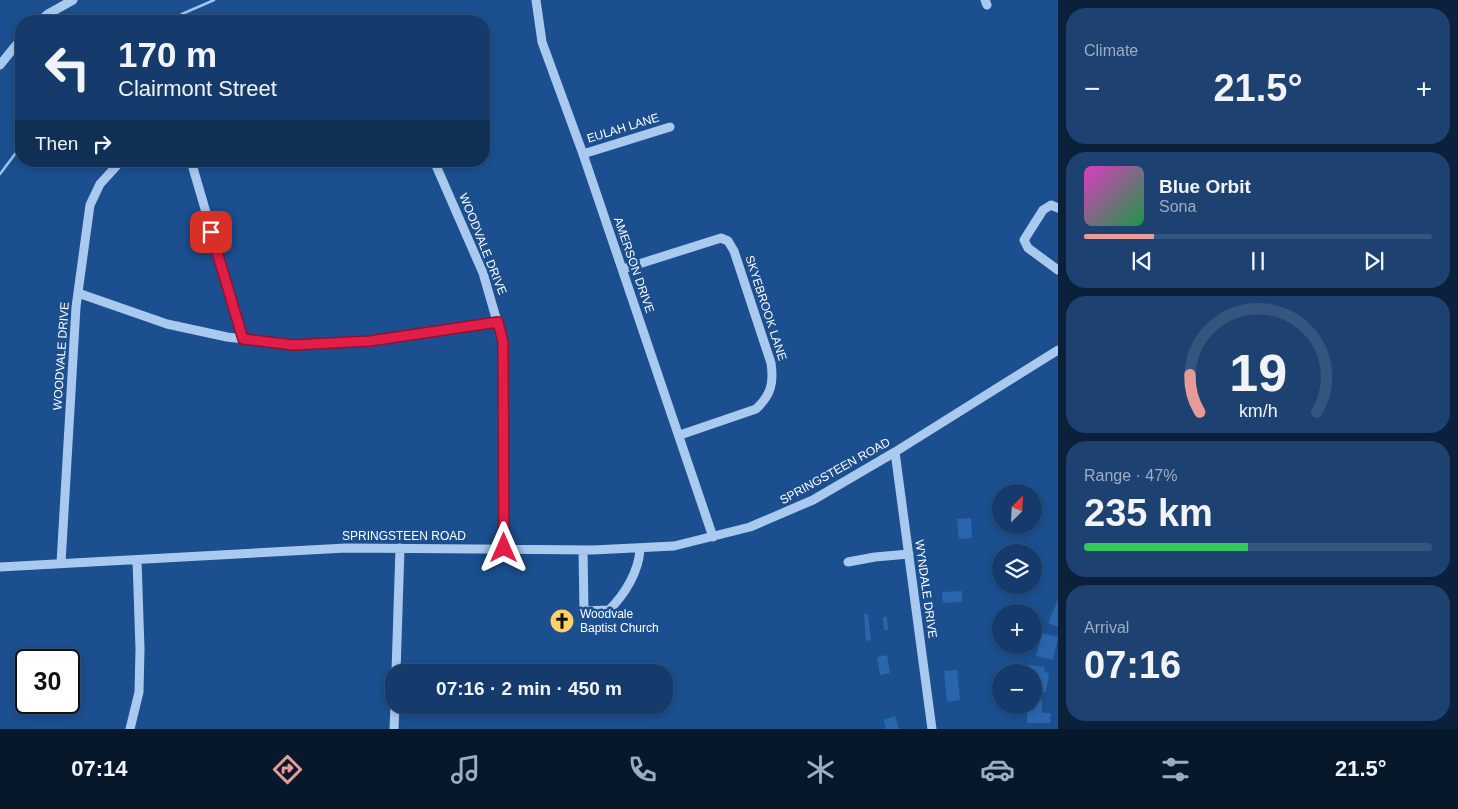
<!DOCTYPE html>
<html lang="en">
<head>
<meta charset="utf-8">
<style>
  :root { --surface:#143b6b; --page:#1d4271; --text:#f1f3f6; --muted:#9dadc1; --line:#33557e; --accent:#e69b98 }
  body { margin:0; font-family:Helvetica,sans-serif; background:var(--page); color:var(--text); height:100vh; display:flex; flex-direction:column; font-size:19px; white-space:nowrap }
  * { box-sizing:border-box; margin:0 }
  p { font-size:16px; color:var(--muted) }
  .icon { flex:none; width:28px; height:28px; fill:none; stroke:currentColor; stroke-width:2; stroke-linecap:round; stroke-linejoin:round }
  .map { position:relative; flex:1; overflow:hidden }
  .drawer { display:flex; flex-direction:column; gap:8px; padding:8px; background:#0b203b; width:400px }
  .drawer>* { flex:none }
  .guide { position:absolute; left:15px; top:15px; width:475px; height:152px; border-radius:20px; box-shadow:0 2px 8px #0003,0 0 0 1px var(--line); background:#143b6b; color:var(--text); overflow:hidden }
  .needle { width:32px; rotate:24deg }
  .fabs { position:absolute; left:992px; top:484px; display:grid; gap:10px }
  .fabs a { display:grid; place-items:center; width:50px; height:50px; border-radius:50%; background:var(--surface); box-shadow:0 2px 8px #0003,0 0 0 1px var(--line); font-size:25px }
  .speed { position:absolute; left:15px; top:649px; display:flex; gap:10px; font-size:25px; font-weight:700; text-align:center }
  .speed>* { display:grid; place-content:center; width:65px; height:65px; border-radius:50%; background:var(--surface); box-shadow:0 2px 8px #0003,0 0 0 1px var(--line); line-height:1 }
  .speed .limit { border:2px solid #111; border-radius:8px; background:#fff; color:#111 }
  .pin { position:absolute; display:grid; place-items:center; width:42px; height:42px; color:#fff; margin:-21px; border-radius:10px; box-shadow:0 2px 8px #0006 }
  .me { position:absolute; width:55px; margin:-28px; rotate:0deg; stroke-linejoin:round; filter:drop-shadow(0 0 4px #0008) }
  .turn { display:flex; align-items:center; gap:18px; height:105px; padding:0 20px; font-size:22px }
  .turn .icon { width:65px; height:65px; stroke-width:2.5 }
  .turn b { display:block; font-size:35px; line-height:42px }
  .then { display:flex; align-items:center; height:48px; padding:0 20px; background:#0003; gap:10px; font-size:19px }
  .big { font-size:38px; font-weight:700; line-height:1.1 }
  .drawer .tile { flex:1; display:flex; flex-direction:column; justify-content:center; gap:8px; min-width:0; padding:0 18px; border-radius:20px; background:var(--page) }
  .drawer .dial { align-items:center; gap:0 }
  .dial svg { height:130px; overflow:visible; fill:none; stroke:var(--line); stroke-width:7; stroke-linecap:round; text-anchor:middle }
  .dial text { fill:var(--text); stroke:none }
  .song { display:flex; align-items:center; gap:15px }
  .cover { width:60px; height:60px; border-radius:8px; background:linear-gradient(135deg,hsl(310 70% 55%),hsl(140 70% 35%)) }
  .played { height:5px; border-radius:2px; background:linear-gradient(90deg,var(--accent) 20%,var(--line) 20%) }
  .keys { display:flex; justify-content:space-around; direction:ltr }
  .heat { display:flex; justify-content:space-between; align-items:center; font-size:28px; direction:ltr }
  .charge { height:8px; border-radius:4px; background:linear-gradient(90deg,#34c759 47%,var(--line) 0) }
  .trip { position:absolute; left:385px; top:664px; width:288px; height:50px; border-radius:20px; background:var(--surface); box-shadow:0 2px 8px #0003,0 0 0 1px var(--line); font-weight:700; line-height:50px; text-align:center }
  .dock { display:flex; height:80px; justify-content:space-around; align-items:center; background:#08182b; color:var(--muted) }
  .dock .icon { width:35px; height:35px }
  .dock .active { color:var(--accent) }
  .dock b { font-size:22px; color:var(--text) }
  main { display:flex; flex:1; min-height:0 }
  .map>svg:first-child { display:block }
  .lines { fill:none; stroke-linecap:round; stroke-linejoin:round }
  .stream { stroke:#9cc4f0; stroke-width:2.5 }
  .building { fill:#2a66ad }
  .minor { stroke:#a9c9ee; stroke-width:9 }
  .route-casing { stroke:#92132f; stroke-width:12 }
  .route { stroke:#e11d48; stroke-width:9 }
  .labels { text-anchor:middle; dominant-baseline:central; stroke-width:5; stroke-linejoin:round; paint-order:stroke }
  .street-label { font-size:12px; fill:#fff; stroke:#1b4f8f }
  .poi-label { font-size:12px; fill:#fff; stroke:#1b4f8f; text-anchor:start }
</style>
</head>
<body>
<main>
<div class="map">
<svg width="1058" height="729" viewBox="0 0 1058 729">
  <rect width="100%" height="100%" fill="#1b4f8f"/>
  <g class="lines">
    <path class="stream" d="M172,21L182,14L214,0
      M0,174L21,146"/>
  </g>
  <path class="building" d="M971,518L972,538L959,539L957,519Z
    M962,591V602L943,603L942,592Z
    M1058,599V627L1048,623Z
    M864,614H868L871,640L866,641Z
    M883,617H887L888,630H884Z
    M1042,633L1058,637L1053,660L1036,656Z
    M887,655L890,673L880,675L877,657Z
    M1028,665L1045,667L1044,672L1049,673L1046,692L1034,690V672H1027Z
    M957,670L960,700L947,702L944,671Z
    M1034,700H1042V713H1051L1050,723H1027V705H1034Z
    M895,716L899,729H886L884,720Z"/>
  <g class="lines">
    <path class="minor" d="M536,0L542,42L583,154L713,537
      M985,0L987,5
      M40,21L48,14L73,0
      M0,65L21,39
      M583,154L670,127
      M191,161L243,339
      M434,161L483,273L503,342L504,548
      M1058,208L1051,205L1043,210L1024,240L1028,248L1058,270
      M623,269L721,238L728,241L734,251L771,363C774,383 771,395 756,409L680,435
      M78,293L167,324L227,337L293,345L369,341L498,322
      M895,452L932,729
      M583,550L584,611L609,610C625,594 639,571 640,549
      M848,562L875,557L909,554
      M61,563L76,307L90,205L100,184L121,161
      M0,567L346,548L593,550L674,546L750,527L813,500L895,452L1058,350
      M396,672L400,548
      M130,729L139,692L140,649L137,560
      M394,729L395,705"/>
  </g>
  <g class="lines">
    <defs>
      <path id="route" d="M211,232L243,339L293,345L370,341L498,322L503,342L504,548"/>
    </defs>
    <use href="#route" class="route-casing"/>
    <use href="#route" class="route"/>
  </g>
  <defs>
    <symbol id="church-disc" viewBox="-11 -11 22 22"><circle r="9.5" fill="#ffd166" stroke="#1b4f8f"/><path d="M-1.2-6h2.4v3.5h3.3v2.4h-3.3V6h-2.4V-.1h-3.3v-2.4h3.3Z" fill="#111"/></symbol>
  </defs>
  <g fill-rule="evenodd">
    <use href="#church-disc" x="548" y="607" width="28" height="28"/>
  </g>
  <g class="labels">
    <g class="street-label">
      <text transform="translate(623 128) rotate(-17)">EULAH LANE</text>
      <text transform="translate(483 244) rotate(68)">WOODVALE DRIVE</text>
      <text transform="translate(634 265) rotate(71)">AMERSON DRIVE</text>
      <text transform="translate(766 308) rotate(72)">SKYEBROOK LANE</text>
      <text transform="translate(61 356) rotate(-86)">WOODVALE DRIVE</text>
      <text transform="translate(835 471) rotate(-29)">SPRINGSTEEN ROAD</text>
      <text x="404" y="536">SPRINGSTEEN ROAD</text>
      <text transform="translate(926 589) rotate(82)">WYNDALE DRIVE</text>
    </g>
    <g class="poi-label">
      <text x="580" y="614">Woodvale<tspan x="580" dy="14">Baptist Church</tspan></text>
    </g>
  </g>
</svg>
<div class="fabs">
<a><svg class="needle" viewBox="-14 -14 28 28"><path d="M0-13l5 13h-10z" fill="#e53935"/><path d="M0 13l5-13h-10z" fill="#9dadc1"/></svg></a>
<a><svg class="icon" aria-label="layers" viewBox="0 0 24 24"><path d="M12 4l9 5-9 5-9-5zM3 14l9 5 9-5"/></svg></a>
<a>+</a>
<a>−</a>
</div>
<div class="speed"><div class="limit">30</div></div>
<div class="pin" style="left:211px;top:232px;background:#d93025"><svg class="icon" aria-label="arrive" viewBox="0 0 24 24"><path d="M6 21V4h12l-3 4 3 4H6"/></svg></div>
<svg class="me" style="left:504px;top:548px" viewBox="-20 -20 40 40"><path d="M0-17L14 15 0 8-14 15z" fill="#e11d48" stroke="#fff" stroke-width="4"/></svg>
<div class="trip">07:16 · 2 min · 450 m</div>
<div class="guide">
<div class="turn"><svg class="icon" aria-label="left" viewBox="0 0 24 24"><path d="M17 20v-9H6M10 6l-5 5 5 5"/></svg><div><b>170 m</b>Clairmont Street</div></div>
<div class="then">Then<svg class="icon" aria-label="right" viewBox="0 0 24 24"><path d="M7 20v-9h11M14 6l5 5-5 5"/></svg></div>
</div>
</div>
<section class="drawer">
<div class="tile"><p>Climate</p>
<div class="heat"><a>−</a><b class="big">21.5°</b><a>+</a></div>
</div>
<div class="tile">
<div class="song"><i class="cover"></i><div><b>Blue Orbit</b><p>Sona</p></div></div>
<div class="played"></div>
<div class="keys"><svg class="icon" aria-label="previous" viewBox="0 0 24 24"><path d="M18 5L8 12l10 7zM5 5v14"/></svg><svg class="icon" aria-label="pause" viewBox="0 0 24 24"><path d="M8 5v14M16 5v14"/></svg><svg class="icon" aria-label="next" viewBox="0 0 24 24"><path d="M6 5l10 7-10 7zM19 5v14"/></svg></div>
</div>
<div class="tile dial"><svg viewBox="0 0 100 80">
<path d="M14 69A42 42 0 1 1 86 69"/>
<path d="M14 69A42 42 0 0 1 8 46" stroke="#e69b98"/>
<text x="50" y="56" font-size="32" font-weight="700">19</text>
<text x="50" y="72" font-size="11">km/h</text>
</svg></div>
<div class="tile"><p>Range · 47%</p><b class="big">235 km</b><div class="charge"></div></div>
<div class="tile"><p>Arrival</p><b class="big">07:16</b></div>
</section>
</main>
<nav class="dock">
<b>07:14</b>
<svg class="icon active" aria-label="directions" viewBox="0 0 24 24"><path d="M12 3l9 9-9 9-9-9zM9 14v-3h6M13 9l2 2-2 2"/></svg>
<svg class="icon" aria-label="music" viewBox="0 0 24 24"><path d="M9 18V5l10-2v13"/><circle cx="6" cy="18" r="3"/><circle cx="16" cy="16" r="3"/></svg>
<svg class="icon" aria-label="phone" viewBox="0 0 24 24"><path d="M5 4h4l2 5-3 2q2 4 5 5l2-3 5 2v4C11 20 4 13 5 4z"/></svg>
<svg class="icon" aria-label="climate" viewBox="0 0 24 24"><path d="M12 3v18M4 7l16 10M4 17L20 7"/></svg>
<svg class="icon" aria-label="car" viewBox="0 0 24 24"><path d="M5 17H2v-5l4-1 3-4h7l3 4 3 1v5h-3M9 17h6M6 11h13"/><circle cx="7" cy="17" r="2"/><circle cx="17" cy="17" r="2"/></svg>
<svg class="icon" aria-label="filters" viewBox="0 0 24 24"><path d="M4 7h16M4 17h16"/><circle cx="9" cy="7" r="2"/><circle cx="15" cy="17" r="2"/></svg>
<b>21.5°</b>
</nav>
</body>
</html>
